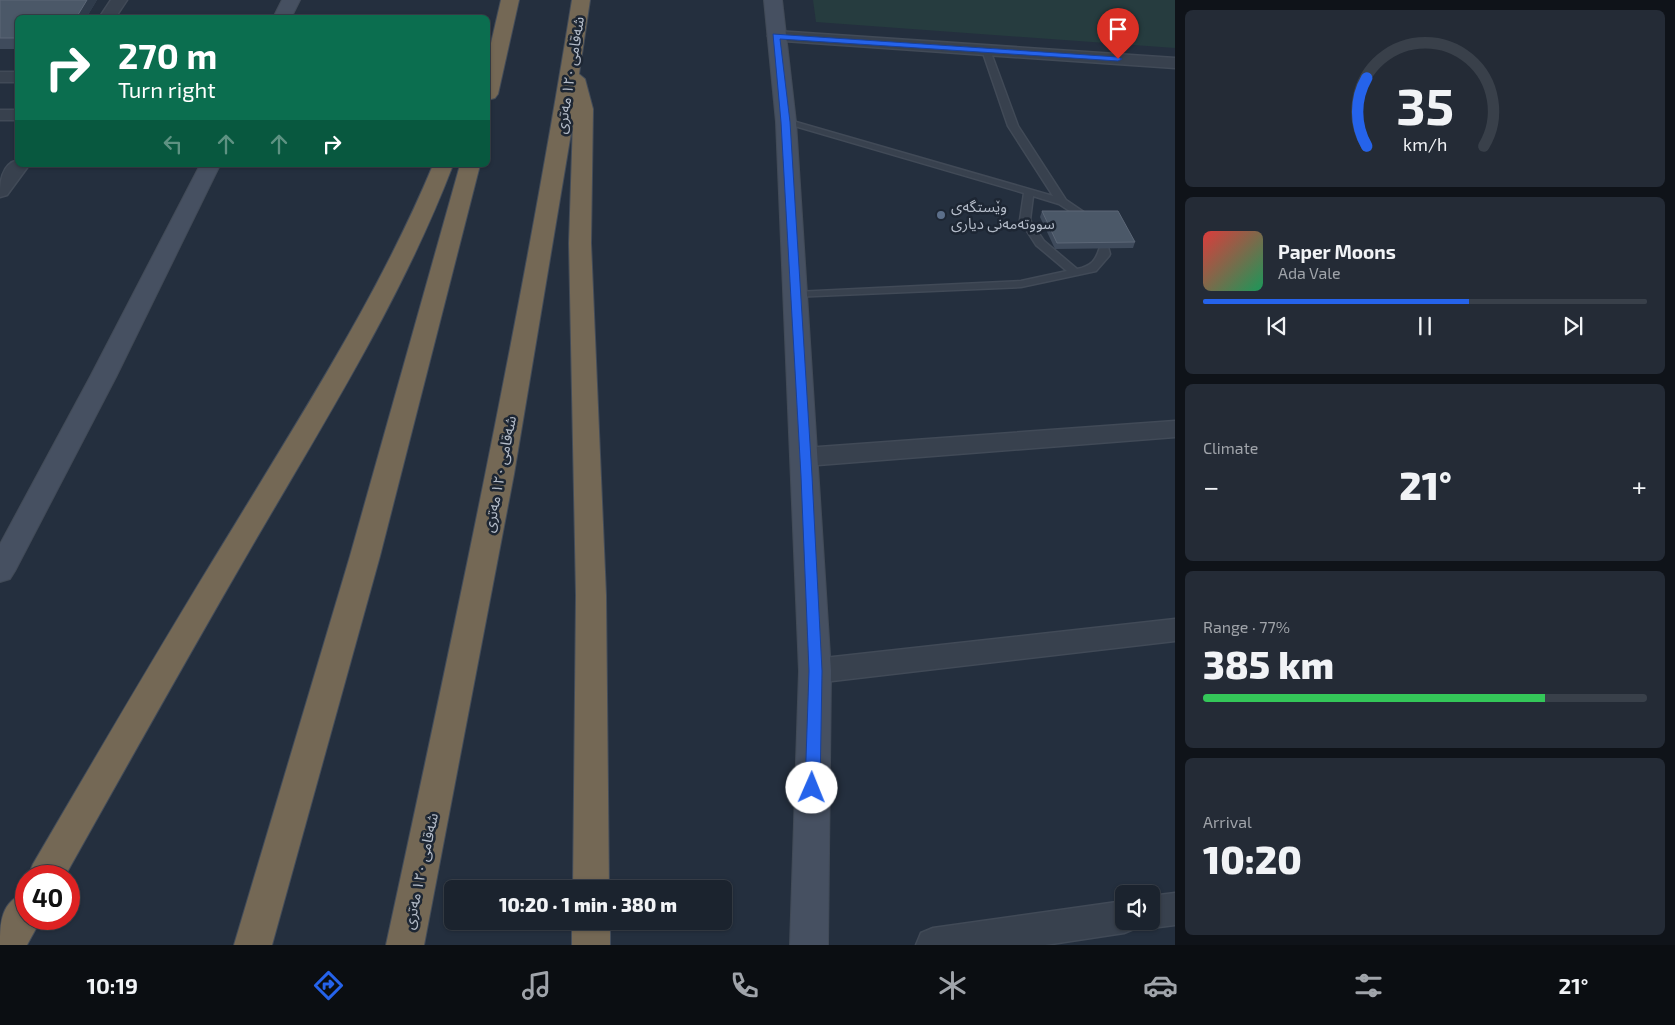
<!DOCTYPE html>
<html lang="en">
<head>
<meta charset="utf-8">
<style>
  :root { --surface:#1b232e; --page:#242b36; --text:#f1f3f6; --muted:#a0a4aa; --line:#39404a; --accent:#2563eb }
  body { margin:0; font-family:"Exo 2","Noto Sans Arabic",sans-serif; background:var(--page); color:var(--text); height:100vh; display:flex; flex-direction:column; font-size:19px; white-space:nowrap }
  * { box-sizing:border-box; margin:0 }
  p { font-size:16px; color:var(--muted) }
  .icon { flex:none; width:28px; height:28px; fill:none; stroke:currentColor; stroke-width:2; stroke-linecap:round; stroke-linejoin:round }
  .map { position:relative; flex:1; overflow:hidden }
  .side { display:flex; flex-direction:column; gap:10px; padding:10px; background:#0f1319; width:500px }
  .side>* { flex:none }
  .hud { position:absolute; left:15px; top:15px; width:475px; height:152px; border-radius:8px; box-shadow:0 1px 4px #0004,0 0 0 1px var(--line); background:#0b6e4f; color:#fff; overflow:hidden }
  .buttons { position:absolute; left:1115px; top:885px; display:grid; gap:10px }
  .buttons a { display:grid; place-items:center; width:45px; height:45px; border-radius:8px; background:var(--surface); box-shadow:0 1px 4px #0004,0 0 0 1px var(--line); font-size:25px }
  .speed { position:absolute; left:15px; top:865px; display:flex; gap:10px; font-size:25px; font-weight:700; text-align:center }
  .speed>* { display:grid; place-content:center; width:65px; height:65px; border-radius:50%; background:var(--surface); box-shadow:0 1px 4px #0004,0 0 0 1px var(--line); line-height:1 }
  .speed .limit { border:8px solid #d22; background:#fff; color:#111 }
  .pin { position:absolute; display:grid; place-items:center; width:42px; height:42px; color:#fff; margin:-51px -21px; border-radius:50% 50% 50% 0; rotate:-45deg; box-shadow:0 0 5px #0007 }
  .pin .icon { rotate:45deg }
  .me { position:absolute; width:55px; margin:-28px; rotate:1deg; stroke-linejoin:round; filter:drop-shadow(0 0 4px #0008) }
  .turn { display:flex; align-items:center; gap:18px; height:105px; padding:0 20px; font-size:22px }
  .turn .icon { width:65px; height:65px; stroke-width:2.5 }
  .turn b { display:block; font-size:35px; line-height:42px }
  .lanes { display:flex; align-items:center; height:48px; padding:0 20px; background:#0003; justify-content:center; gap:25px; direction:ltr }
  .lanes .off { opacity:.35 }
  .big { font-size:38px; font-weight:800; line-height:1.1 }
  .side .card { flex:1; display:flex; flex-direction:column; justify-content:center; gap:8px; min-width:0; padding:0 18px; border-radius:8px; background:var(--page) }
  .side .dial { align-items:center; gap:0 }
  .dial svg { height:130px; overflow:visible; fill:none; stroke:var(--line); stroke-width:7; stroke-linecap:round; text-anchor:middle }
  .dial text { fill:var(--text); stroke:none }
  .song { display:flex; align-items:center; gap:15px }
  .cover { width:60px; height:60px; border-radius:8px; background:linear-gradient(135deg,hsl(0 70% 55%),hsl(150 70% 35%)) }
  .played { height:5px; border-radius:2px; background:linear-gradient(90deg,var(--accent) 60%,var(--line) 60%) }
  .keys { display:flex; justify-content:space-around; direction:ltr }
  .heat { display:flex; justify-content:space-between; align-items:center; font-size:28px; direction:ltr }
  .charge { height:8px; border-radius:4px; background:linear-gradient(90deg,#34c759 77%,var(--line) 0) }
  .trip { position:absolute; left:444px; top:880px; width:288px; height:50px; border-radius:8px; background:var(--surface); box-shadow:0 1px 4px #0004,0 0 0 1px var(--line); font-weight:800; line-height:50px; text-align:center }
  .tab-bar { display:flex; height:80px; justify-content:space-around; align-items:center; background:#0b0e12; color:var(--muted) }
  .tab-bar .icon { width:35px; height:35px }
  .tab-bar .active { color:var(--accent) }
  .tab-bar b { font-size:22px; color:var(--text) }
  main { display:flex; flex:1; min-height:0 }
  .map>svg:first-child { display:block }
  .green { fill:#263c3f }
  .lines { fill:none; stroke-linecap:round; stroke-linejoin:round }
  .lane-casing { stroke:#414a57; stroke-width:3 }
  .street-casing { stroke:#414a57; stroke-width:3 }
  .secondary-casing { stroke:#414a57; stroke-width:2 }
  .highway-casing { stroke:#434c59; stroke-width:2 }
  .lane { fill:#38414e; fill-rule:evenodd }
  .street { fill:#38414e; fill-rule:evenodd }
  .secondary { fill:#465061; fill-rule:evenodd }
  .highway { fill:#746855; fill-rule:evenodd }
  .wall { fill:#3f4b5c }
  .shaded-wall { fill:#2f3b4b }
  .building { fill:#4b5868; stroke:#5c6777 }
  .route { fill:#2563eb; stroke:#184099 }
  .service-dot { fill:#5c6f8a; stroke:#1d2633; stroke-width:2 }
  .labels { text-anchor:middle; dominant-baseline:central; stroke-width:5; stroke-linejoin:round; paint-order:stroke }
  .street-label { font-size:15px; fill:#b4bcc9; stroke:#1d2633 }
  .poi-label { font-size:15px; fill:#b4bcc9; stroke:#1d2633; text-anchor:start }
</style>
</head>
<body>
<main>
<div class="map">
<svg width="1175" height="945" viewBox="0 0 1175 945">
  <rect width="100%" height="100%" fill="#242f3e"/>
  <path class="green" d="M813,0H1175V48L816,22Z"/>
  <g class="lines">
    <defs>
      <path id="lane" d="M986,47L990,50L1018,126L1066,200L1091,217L1090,219H1082L1059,204L1033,196L1030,220L1044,241L1077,269C1092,266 1096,260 1100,247H1108L1110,254L1109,256L1096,271L1021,287L792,297L791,295L792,293L796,292L1021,281L1067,271L1036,245L1020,220L1024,193L781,122L783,120H789L1053,196L1008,126L982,50Z"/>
      <path id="street" d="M111,0H127L115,18H99Z
        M776,31L1175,58V68L770,40L768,36L770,32Z
        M0,72H18V82H0Z
        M0,110H18V120H0Z
        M18,160V165H29L7,195L0,197C0,183 1,164 18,160Z
        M1175,421V437L805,466L796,463L793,457L796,451L805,448Z
        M1175,619V641L815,683L805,679L801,671L805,663L815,659Z
        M1175,893V925L1151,928L1139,922L1136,928L1124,933L1045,945H916L921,933L933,928L1124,901V921H1151V896Z"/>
      <path id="secondary" d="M282,0H300L291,18H273Z
        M764,0H782L796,122L831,671L828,945H790L799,671L776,122Z
        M200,165H220L116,377L15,571L10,579L0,582V544L90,377Z"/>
      <path id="highway" d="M501,0H519L498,94L495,98L488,100V56Z
        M572,0H590L579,74L585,79L593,109L591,243L606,595L609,889H573L576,595L569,243L573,121L514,474L424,945H386C454,631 521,317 572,0Z
        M433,165H453C404,293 331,411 262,529C195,644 130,760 65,876H28L33,864C99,751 165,638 234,526C305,409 380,292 433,165Z
        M460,165H480L380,556L272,945H234L350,556Z
        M26,892V919H41L39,923L27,945H0C0,921 1,902 26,892Z
        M572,921H610V945H572Z"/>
    </defs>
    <use href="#lane" class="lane-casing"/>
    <use href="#street" class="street-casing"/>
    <use href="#secondary" class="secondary-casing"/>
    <use href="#highway" class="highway-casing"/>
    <use href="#lane" class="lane"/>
    <use href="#street" class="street"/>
    <use href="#secondary" class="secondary"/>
    <use href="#highway" class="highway"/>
  </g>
  <path class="wall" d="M0,0H97L86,18H18V49H0Z
    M1042,211L1135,242L1133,248L1055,249L1040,217Z"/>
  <path class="shaded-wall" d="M87,0H97L86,18H76Z"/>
  <path class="building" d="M0,0H87L76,18H18V38H0Z
    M1042,211H1118L1135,242L1057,243Z"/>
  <path class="route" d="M773,34L1118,57L1122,59L1118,61L780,39L790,122L812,476L822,671L820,788L818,793L812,795L807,793L805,788L809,671L801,476L781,122Z"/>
  <circle class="service-dot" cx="941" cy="215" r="5"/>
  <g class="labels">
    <g class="street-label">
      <text transform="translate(569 75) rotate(-81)">شەقامی ١٢٠ مەتری</text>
      <text transform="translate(499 474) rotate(-79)">شەقامی ١٢٠ مەتری</text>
      <text transform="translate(420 871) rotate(-78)">شەقامی ١٢٠ مەتری</text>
    </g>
    <g class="poi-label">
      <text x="951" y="206">وێستگەی<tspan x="951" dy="17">سووتەمەنی دیاری</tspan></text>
    </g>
  </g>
</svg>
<div class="buttons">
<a><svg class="icon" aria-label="sound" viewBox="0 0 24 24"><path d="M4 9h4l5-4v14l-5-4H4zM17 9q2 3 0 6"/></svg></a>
</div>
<div class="speed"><div class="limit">40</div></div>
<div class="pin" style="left:1118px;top:59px;background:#d93025"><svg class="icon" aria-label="arrive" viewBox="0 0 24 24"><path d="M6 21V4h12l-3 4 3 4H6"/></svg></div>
<svg class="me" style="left:812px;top:788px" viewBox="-20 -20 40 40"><circle r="19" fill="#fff"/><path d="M0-13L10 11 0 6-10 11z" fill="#2563eb"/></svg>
<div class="trip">10:20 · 1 min · 380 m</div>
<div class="hud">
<div class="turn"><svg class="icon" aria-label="right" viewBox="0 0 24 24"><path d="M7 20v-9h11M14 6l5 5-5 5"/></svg><div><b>270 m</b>Turn right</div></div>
<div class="lanes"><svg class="icon off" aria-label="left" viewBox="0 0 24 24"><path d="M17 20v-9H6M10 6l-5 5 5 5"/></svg><svg class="icon off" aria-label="ahead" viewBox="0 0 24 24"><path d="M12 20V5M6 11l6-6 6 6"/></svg><svg class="icon off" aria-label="ahead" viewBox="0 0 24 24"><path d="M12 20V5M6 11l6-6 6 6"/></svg><svg class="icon" aria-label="right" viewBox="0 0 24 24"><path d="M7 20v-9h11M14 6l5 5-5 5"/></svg></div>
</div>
</div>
<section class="side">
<div class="card dial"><svg viewBox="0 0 100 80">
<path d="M14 69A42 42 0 1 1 86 69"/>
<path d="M14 69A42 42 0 0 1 14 27" stroke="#2563eb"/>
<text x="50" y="56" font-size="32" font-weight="700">35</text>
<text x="50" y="72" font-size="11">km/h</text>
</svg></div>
<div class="card">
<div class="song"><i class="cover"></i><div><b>Paper Moons</b><p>Ada Vale</p></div></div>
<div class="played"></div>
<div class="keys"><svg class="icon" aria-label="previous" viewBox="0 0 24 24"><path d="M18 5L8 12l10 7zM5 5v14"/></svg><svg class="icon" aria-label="pause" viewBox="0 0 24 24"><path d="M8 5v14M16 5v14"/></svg><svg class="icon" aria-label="next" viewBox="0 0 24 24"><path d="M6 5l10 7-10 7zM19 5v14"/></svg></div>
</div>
<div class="card"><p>Climate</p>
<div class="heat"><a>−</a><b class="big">21°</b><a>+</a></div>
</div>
<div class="card"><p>Range · 77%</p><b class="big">385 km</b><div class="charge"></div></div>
<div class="card"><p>Arrival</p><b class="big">10:20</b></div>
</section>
</main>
<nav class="tab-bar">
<b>10:19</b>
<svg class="icon active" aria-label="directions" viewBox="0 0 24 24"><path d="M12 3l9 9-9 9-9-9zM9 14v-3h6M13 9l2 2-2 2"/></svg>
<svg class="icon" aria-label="music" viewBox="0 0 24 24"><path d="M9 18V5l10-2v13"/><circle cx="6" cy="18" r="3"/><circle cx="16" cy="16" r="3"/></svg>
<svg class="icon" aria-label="phone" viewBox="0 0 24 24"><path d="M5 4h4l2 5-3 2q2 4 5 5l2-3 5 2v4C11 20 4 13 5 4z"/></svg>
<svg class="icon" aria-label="climate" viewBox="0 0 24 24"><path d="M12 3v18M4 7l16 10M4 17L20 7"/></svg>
<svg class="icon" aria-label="car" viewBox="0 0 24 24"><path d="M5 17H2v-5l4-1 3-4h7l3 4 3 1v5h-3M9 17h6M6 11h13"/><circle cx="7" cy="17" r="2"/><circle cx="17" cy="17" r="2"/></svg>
<svg class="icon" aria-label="filters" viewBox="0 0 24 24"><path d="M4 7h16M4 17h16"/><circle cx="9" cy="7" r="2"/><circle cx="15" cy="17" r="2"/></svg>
<b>21°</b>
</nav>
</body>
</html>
